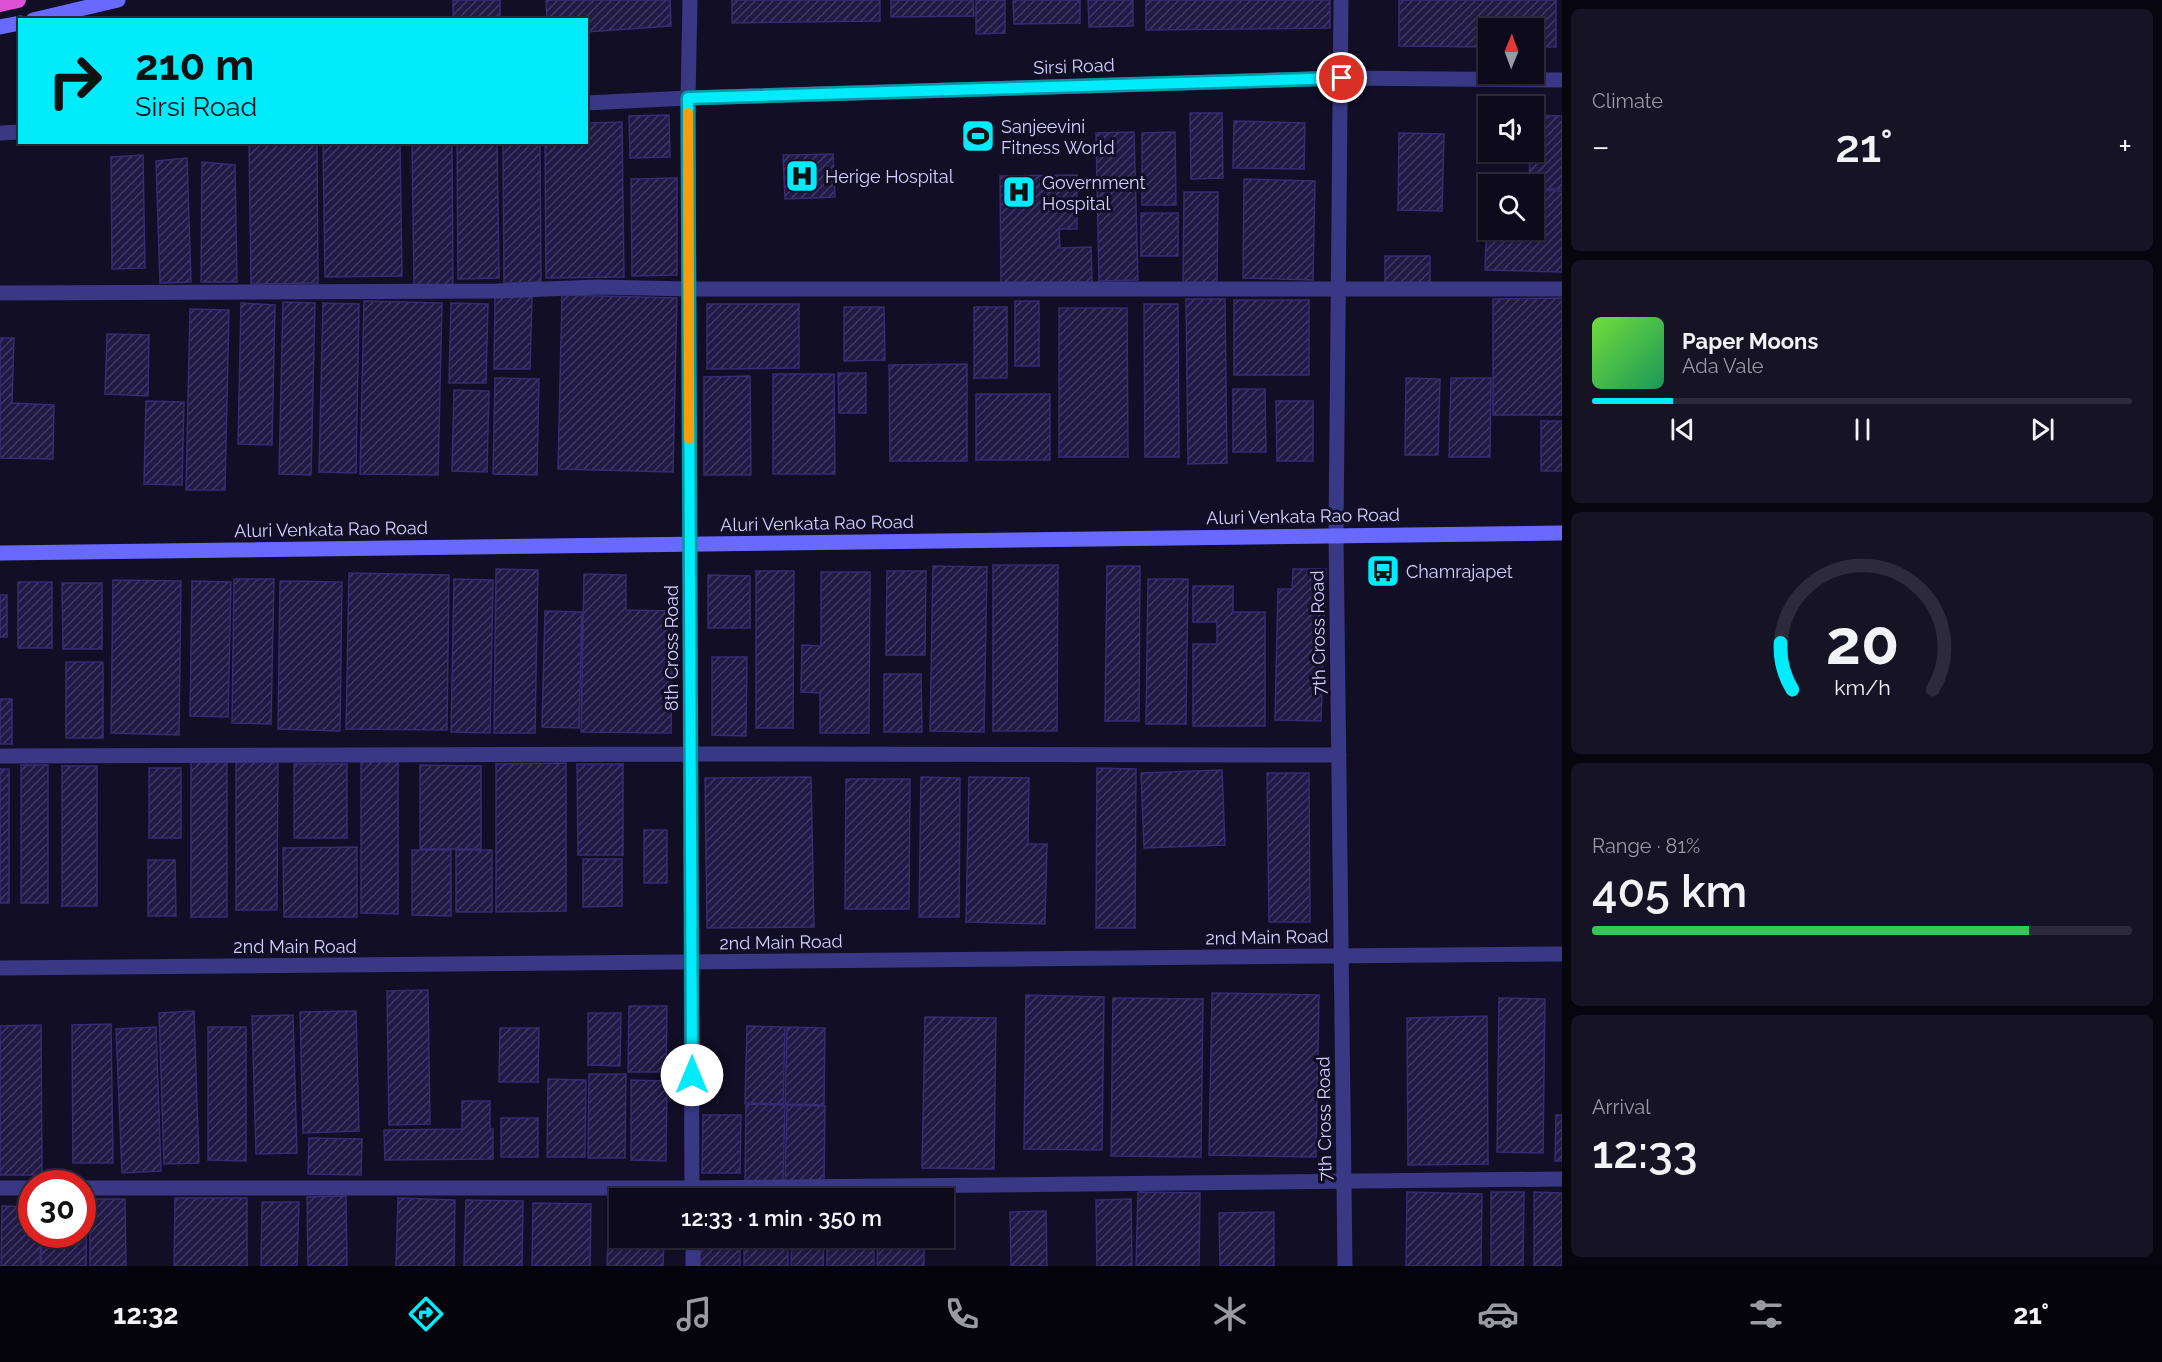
<!DOCTYPE html>
<html lang="en">
<head>
<meta charset="utf-8">
<style>
  :root { --surface:#0d0a1c; --page:#161325; --text:#f1f3f6; --muted:#9a9aa3; --line:#2d2b3b; --accent:#00ecfc }
  body { margin:0; font-family:Raleway,sans-serif; background:var(--page); color:var(--text); height:100vh; display:flex; flex-direction:column; font-size:22px; white-space:nowrap }
  * { box-sizing:border-box; margin:0 }
  p { font-size:20px; color:var(--muted) }
  .icon { flex:none; width:33px; height:33px; fill:none; stroke:currentColor; stroke-width:2; stroke-linecap:round; stroke-linejoin:round }
  .map { position:relative; flex:1; overflow:hidden }
  .side { display:flex; flex-direction:column; gap:9px; padding:9px; background:#07060f; width:600px }
  .side>* { flex:none }
  .guide { position:absolute; left:18px; top:18px; width:570px; height:126px; border-radius:0px; box-shadow:0 2px 4px #0004,0 0 0 2px var(--line); background:#00ecfc; color:#111; overflow:hidden }
  .needle { width:39px; rotate:1deg }
  .buttons { position:absolute; left:1478px; top:18px; display:grid; gap:12px }
  .buttons a { display:grid; place-items:center; width:66px; height:66px; border-radius:0px; background:var(--surface); box-shadow:0 2px 4px #0004,0 0 0 2px var(--line); font-size:30px }
  .speed { position:absolute; left:18px; top:1170px; display:flex; gap:12px; font-size:30px; font-weight:700; text-align:center }
  .speed>* { display:grid; place-content:center; width:78px; height:78px; border-radius:50%; background:var(--surface); box-shadow:0 2px 4px #0004,0 0 0 2px var(--line); line-height:1 }
  .speed .limit { border:9px solid #d22; background:#fff; color:#111 }
  .pin { position:absolute; display:grid; place-items:center; width:51px; height:51px; color:#fff; margin:-26px; border:3px solid #fff; border-radius:50%; box-shadow:0 2px 6px #0007 }
  .me { position:absolute; width:66px; margin:-33px; rotate:0deg; stroke-linejoin:round; filter:drop-shadow(0 0 4px #0008) }
  .turn { display:flex; align-items:center; gap:21px; height:126px; padding:0 18px; font-size:27px }
  .turn .icon { width:78px; height:78px; stroke-width:2.5 }
  .turn b { display:block; font-size:42px; line-height:51px }
  .big { font-size:45px; font-weight:600; line-height:1.1 }
  .side .card { flex:1; display:flex; flex-direction:column; justify-content:center; gap:9px; min-width:0; padding:0 21px; border-radius:9px; background:var(--page) }
  .side .dial { align-items:center; gap:0 }
  .dial svg { height:156px; overflow:visible; fill:none; stroke:var(--line); stroke-width:7; stroke-linecap:round; text-anchor:middle }
  .dial text { fill:var(--text); stroke:none }
  .song { display:flex; align-items:center; gap:18px }
  .cover { width:72px; height:72px; border-radius:9px; background:linear-gradient(135deg,hsl(100 70% 55%),hsl(150 70% 35%)) }
  .played { height:6px; border-radius:3px; background:linear-gradient(90deg,var(--accent) 15%,var(--line) 15%) }
  .keys { display:flex; justify-content:space-around; direction:ltr }
  .heat { display:flex; justify-content:space-between; align-items:center; font-size:33px; direction:ltr }
  .charge { height:9px; border-radius:4px; background:linear-gradient(90deg,#34c759 81%,var(--line) 0) }
  .trip { position:absolute; left:609px; top:1188px; width:345px; height:60px; border-radius:0px; background:var(--surface); box-shadow:0 2px 4px #0004,0 0 0 2px var(--line); font-weight:600; line-height:60px; text-align:center }
  .menu { display:flex; height:96px; justify-content:space-around; align-items:center; background:#05040b; color:var(--muted) }
  .menu .icon { width:42px; height:42px }
  .menu .selected { color:var(--accent) }
  .menu b { font-size:27px; color:var(--text) }
  main { display:flex; flex:1; min-height:0 }
  .map>svg:first-child { display:block }
  .building { fill:url(#building-hatch); stroke:#372b73; stroke-width:1.5 }
  .lines { fill:none; stroke-linecap:round; stroke-linejoin:round }
  .minor { stroke:#383885; stroke-width:15 }
  .tertiary { stroke:#383885; stroke-width:15 }
  .secondary { stroke:#686aff; stroke-width:15 }
  .trunk { stroke:#dd52d4; stroke-width:16 }
  .route-casing { stroke:#0099a4; stroke-width:15 }
  .route { stroke:#00ecfc; stroke-width:10 }
  .slow { stroke:#f59e0b; stroke-width:10 }
  .labels { text-anchor:middle; dominant-baseline:central; stroke-width:6; stroke-linejoin:round; paint-order:stroke }
  .street-label { font-size:18px; fill:#d5d1ff; stroke:#110e25 }
  .poi-label { font-size:18px; fill:#d5d1ff; stroke:#110e25; text-anchor:start }
</style>
</head>
<body>
<main>
<div class="map">
<svg width="1562" height="1266" viewBox="0 0 1562 1266">
  <defs>
    <pattern id="building-hatch" width="6" height="6" patternUnits="userSpaceOnUse" patternTransform="scale(1.5)"><rect width="6" height="6" fill="#211946"/><path d="M-1 1l2-2M0 6l6-6M5 7l2-2" fill="none" stroke="#403962"/></pattern>
  </defs>
  <rect width="100%" height="100%" fill="#110e25"/>
  <path class="building" d="M453,0H500V20H453Z
    M546,0H670L671,26L586,32V20H547Z
    M732,0H880V21L732,23Z
    M891,0H973L974,16L891,17Z
    M976,0H1005V33L976,34Z
    M1013,0H1080V23L1014,24Z
    M1088,0H1133V26L1089,27Z
    M1146,0H1330V28L1146,30Z
    M1399,0H1556V47H1533V28H1488V47L1399,46Z
    M1190,113H1222L1223,178L1191,179Z
    M669,115L670,157L630,158L629,116Z
    M1533,115L1562,116V189H1533V184H1529L1530,152H1533Z
    M1234,121L1305,123L1304,169L1233,168Z
    M622,122L624,277L546,278L545,142H586V123Z
    M1134,132L1138,280L1099,281L1096,133Z
    M1175,132L1176,205H1142V133Z
    M1399,133L1444,134L1442,211L1398,210Z
    M249,142H317L318,283L251,284Z
    M323,142H400L402,276L325,277Z
    M412,142H452L453,285L414,286Z
    M457,142H497L499,278L458,279Z
    M503,142H540L541,282L504,283Z
    M833,154L835,197L785,199L783,155Z
    M143,155L145,268L112,269L111,157Z
    M187,158L191,282L160,283L156,161Z
    M202,162L235,165L237,282H201Z
    M1077,175V229H1059L1060,248L1091,247L1092,282L1001,283L1000,176Z
    M677,178V275L632,276L631,179Z
    M1244,179L1315,181L1313,280L1243,278Z
    M1533,190L1562,191V272L1485,270L1488,191V230H1533Z
    M1184,192H1218L1217,283H1183Z
    M1141,213H1178V256H1141Z
    M1385,256H1430V286H1385Z
    M562,295L677,298L673,472L558,469Z
    M495,296L532,297L530,369H494Z
    M1562,298V415H1493V299Z
    M1186,299H1225L1227,463L1188,464Z
    M1234,300H1309V375H1234Z
    M364,301L442,303L438,475L360,474Z
    M1015,301H1039V366H1015Z
    M283,302L315,303L311,475L279,474Z
    M241,303L275,305L272,445L238,444Z
    M323,303L359,304L356,473L319,472Z
    M451,303L488,304L486,383H449Z
    M707,304H799V368L707,369Z
    M1144,304H1178L1179,457H1145Z
    M844,307H884L885,360L844,361Z
    M974,307H1007V378H974Z
    M1059,308H1127L1128,457H1059Z
    M190,309L229,310L225,490H186Z
    M107,334L149,335L148,396L105,394Z
    M0,338H14L12,403L54,405L53,459L0,458Z
    M967,364V461H890L889,365Z
    M838,373H866V413H839Z
    M773,374H834L835,474H773Z
    M750,376L751,475H704V377Z
    M495,378L539,379L537,475L493,474Z
    M1406,378L1440,379L1438,455H1405Z
    M1451,378H1491L1490,457H1449Z
    M1233,389H1265L1266,452H1233Z
    M454,390L489,391L487,472L452,471Z
    M976,394H1050V460H976Z
    M146,401L184,402L182,485L144,484Z
    M1276,401H1313V461H1277Z
    M1541,421H1562V471H1541Z
    M993,565H1058L1057,731H993Z
    M933,566L987,567L984,732L930,731Z
    M1107,566H1140L1139,721H1105Z
    M496,569L538,570L535,733H494Z
    M1293,569H1326L1321,721L1275,720L1278,589H1292Z
    M756,571H794L793,728H756Z
    M887,571H926L925,655H886Z
    M821,572H870L869,733H820V693L801,692L802,645L821,646Z
    M349,573L449,575L447,730L346,729Z
    M584,574L626,575V610L673,611L671,733L581,732Z
    M708,575L750,576V628H708Z
    M234,579H274L271,724L232,723Z
    M454,579L493,580L490,733L451,732Z
    M1148,579H1188L1186,724H1146Z
    M113,580L181,581L179,735L111,733Z
    M192,581L231,582L228,717L190,716Z
    M280,581L342,582L340,731L278,729Z
    M18,582H52V648H18Z
    M62,583H102V649H63Z
    M1193,586H1233V612H1265V726H1193V644H1217V622H1193Z
    M0,595H7V637H0Z
    M545,611L582,612L579,728L542,727Z
    M712,657H747L746,736L712,735Z
    M66,662H103V738H66Z
    M884,674H921L922,732H884Z
    M0,699H12V744H0Z
    M236,755H278L277,910H236Z
    M361,759H398V914L361,913Z
    M191,760H227V917H191Z
    M566,763V911L496,912V764Z
    M294,764H347V838H294Z
    M577,764H623V855H578Z
    M21,765H48V903H21Z
    M420,765L481,766V849H420Z
    M62,766H97V906H62Z
    M149,768H181V838H149Z
    M1097,768L1136,769L1135,928H1096Z
    M0,769H9V903H0Z
    M1222,770L1225,845L1144,848L1141,773Z
    M1267,773H1309L1310,922H1269Z
    M811,777L814,927L707,928L705,778Z
    M921,777L960,778L959,917H919Z
    M969,777L1029,778L1028,844H1047L1045,924L966,922Z
    M846,779H910L909,909H845Z
    M644,830H667V883H644Z
    M357,847V917H284L283,848Z
    M412,850H451V916L412,915Z
    M456,850H492V912H456Z
    M583,859H622V906L583,907Z
    M148,860H175L176,916H148Z
    M428,990L430,1124L389,1125L387,991Z
    M1212,993L1319,995L1316,1157L1209,1155Z
    M1026,995L1104,997L1102,1150L1024,1149Z
    M1113,998L1203,999L1201,1157L1111,1156Z
    M1499,998L1545,999L1543,1153L1497,1152Z
    M629,1006H667L666,1072H628Z
    M194,1011L199,1163L164,1164L159,1013Z
    M356,1011L359,1131L303,1133L300,1012Z
    M588,1013H621L620,1066L588,1065Z
    M293,1015L297,1153L256,1154L252,1016Z
    M1487,1016L1488,1164L1408,1165L1407,1018Z
    M925,1017L996,1018L994,1169L922,1168Z
    M111,1024L113,1163H73L72,1025Z
    M41,1025L42,1175H0V1026Z
    M747,1026L785,1027L783,1104L745,1103Z
    M156,1027L161,1171L122,1173L116,1029Z
    M208,1027H246V1161L208,1160Z
    M787,1027L825,1028L824,1105L785,1104Z
    M500,1028H539L538,1082H499Z
    M589,1074H626L625,1158H588Z
    M548,1079L586,1080L585,1157H547Z
    M631,1080L667,1081L666,1161L631,1160Z
    M462,1101H490V1129H493V1159L385,1160L384,1130L462,1129Z
    M746,1104L785,1105L783,1182L745,1181Z
    M787,1105L825,1106L824,1183L785,1182Z
    M703,1115H741L740,1173H702Z
    M1556,1115H1562V1161H1555Z
    M501,1118H538V1157H501Z
    M309,1138L362,1139L361,1175L308,1174Z
    M1138,1192L1200,1193L1199,1266H1136Z
    M1407,1192L1482,1194L1481,1266H1406Z
    M1491,1192H1524L1523,1266H1491Z
    M1534,1192L1562,1193V1266H1534Z
    M828,1194L874,1195V1198H827Z
    M878,1195H925V1198H878Z
    M82,1196H87L86,1266H41L42,1234H82Z
    M346,1196L347,1266H308L307,1197Z
    M697,1196H741V1198H697Z
    M744,1197H788V1198H744Z
    M175,1198H247V1266H174Z
    M398,1198L455,1200L454,1266H396Z
    M90,1199H125L126,1266H90Z
    M1131,1199L1132,1266H1097L1096,1200Z
    M466,1200L523,1201L522,1266H464Z
    M262,1202H299L297,1266H261Z
    M533,1203L591,1204L590,1266H532Z
    M2,1206L32,1207V1234H41L40,1266H1Z
    M609,1208H620V1238H664L663,1266H607Z
    M1046,1211L1047,1266H1011L1010,1212Z
    M1274,1212V1266H1220L1219,1213Z
    M697,1238H740V1266H697Z
    M744,1238H788V1266H744Z
    M792,1238H824L823,1266H791Z
    M827,1238H874V1266H827Z
    M878,1238H924V1266H877Z"/>
  <g class="lines">
    <path class="minor" d="M690,0L688,98L692,1198
      M586,103L688,98L1342,78L1562,80
      M0,133L20,132
      M0,293L496,291L598,287L689,289H1562
      M0,756L691,754L1339,755
      M0,968L1562,954
      M0,1188H32
      M82,1188H692L1562,1179
      M693,1238V1266"/>
    <path class="tertiary" d="M1341,0L1336,535L1345,1266"/>
    <path class="secondary" d="M33,20L118,0
      M0,27L20,23
      M0,553L1562,533"/>
    <path class="trunk" d="M0,4L18,0"/>
  </g>
  <g class="lines">
    <defs>
      <path id="route" d="M692,1075L688,98L1342,78"/>
    </defs>
    <use href="#route" class="route-casing"/>
    <use href="#route" class="route"/>
    <path class="slow" d="M688,113L689,439"/>
  </g>
  <defs>
    <symbol id="stadium-square" viewBox="-11 -11 22 22"><rect x="-9" y="-9" width="18" height="18" rx="4" fill="#00ecfc" stroke="#110e25"/><path d="M0-5a6.5 5 0 1 0 0 10a6.5 5 0 1 0 0-10ZM-3.5-1.8h7v3.6h-7Z" fill="#111"/></symbol>
    <symbol id="hospital-square" viewBox="-11 -11 22 22"><rect x="-9" y="-9" width="18" height="18" rx="4" fill="#00ecfc" stroke="#110e25"/><path d="M-5-5h3v3.5h4V-5h3V5h-3V1.5h-4V5h-3Z" fill="#111"/></symbol>
    <symbol id="bus-square" viewBox="-11 -11 22 22"><rect x="-9" y="-9" width="18" height="18" rx="4" fill="#00ecfc" stroke="#110e25"/><path d="M-5-6H5V4H4V6H2V4H-2V6H-4V4H-5ZM-3.5-4V0h7V-4ZM-3.5 1.2v1.5H-2V1.2ZM2 1.2v1.5H3.5V1.2Z" fill="#111"/></symbol>
  </defs>
  <g fill-rule="evenodd">
    <use href="#stadium-square" x="959" y="117" width="38" height="38"/>
    <use href="#hospital-square" x="783" y="157" width="38" height="38"/>
    <use href="#hospital-square" x="1000" y="173" width="38" height="38"/>
    <use href="#bus-square" x="1364" y="552" width="38" height="38"/>
  </g>
  <g class="labels">
    <g class="street-label">
      <text transform="translate(1074 66) rotate(-2)">Sirsi Road</text>
      <text transform="translate(1303 516) rotate(-1)">Aluri Venkata Rao Road</text>
      <text transform="translate(817 523) rotate(-1)">Aluri Venkata Rao Road</text>
      <text transform="translate(331 529) rotate(-1)">Aluri Venkata Rao Road</text>
      <text transform="translate(1318 633) rotate(-91)">7th Cross Road</text>
      <text transform="translate(671 648) rotate(-90)">8th Cross Road</text>
      <text transform="translate(1267 937) rotate(-1)">2nd Main Road</text>
      <text transform="translate(781 942) rotate(-1)">2nd Main Road</text>
      <text x="295" y="946">2nd Main Road</text>
      <text transform="translate(1324 1119) rotate(-91)">7th Cross Road</text>
    </g>
    <g class="poi-label">
      <text x="1001" y="126">Sanjeevini<tspan x="1001" dy="21">Fitness World</tspan></text>
      <text x="825" y="176">Herige Hospital</text>
      <text x="1042" y="182">Government<tspan x="1042" dy="21">Hospital</tspan></text>
      <text x="1406" y="571">Chamrajapet</text>
    </g>
  </g>
</svg>
<div class="buttons">
<a><svg class="needle" viewBox="-14 -14 28 28"><path d="M0-13l5 13h-10z" fill="#e53935"/><path d="M0 13l5-13h-10z" fill="#9a9aa3"/></svg></a>
<a><svg class="icon" aria-label="sound" viewBox="0 0 24 24"><path d="M4 9h4l5-4v14l-5-4H4zM17 9q2 3 0 6"/></svg></a>
<a><svg class="icon" aria-label="search" viewBox="0 0 24 24"><circle cx="10" cy="10" r="6"/><path d="M15 15l6 6"/></svg></a>
</div>
<div class="speed"><div class="limit">30</div></div>
<div class="pin" style="left:1342px;top:78px;background:#d93025"><svg class="icon" aria-label="arrive" viewBox="0 0 24 24"><path d="M6 21V4h12l-3 4 3 4H6"/></svg></div>
<svg class="me" style="left:692px;top:1075px" viewBox="-20 -20 40 40"><circle r="19" fill="#fff"/><path d="M0-13L10 11 0 6-10 11z" fill="#00ecfc"/></svg>
<div class="trip">12:33 · 1 min · 350 m</div>
<div class="guide">
<div class="turn"><svg class="icon" aria-label="right" viewBox="0 0 24 24"><path d="M7 20v-9h11M14 6l5 5-5 5"/></svg><div><b>210 m</b>Sirsi Road</div></div>
</div>
</div>
<section class="side">
<div class="card"><p>Climate</p>
<div class="heat"><a>−</a><b class="big">21°</b><a>+</a></div>
</div>
<div class="card">
<div class="song"><i class="cover"></i><div><b>Paper Moons</b><p>Ada Vale</p></div></div>
<div class="played"></div>
<div class="keys"><svg class="icon" aria-label="previous" viewBox="0 0 24 24"><path d="M18 5L8 12l10 7zM5 5v14"/></svg><svg class="icon" aria-label="pause" viewBox="0 0 24 24"><path d="M8 5v14M16 5v14"/></svg><svg class="icon" aria-label="next" viewBox="0 0 24 24"><path d="M6 5l10 7-10 7zM19 5v14"/></svg></div>
</div>
<div class="card dial"><svg viewBox="0 0 100 80">
<path d="M14 69A42 42 0 1 1 86 69"/>
<path d="M14 69A42 42 0 0 1 8 45" stroke="#00ecfc"/>
<text x="50" y="56" font-size="32" font-weight="700">20</text>
<text x="50" y="72" font-size="11">km/h</text>
</svg></div>
<div class="card"><p>Range · 81%</p><b class="big">405 km</b><div class="charge"></div></div>
<div class="card"><p>Arrival</p><b class="big">12:33</b></div>
</section>
</main>
<nav class="menu">
<b>12:32</b>
<svg class="icon selected" aria-label="directions" viewBox="0 0 24 24"><path d="M12 3l9 9-9 9-9-9zM9 14v-3h6M13 9l2 2-2 2"/></svg>
<svg class="icon" aria-label="music" viewBox="0 0 24 24"><path d="M9 18V5l10-2v13"/><circle cx="6" cy="18" r="3"/><circle cx="16" cy="16" r="3"/></svg>
<svg class="icon" aria-label="phone" viewBox="0 0 24 24"><path d="M5 4h4l2 5-3 2q2 4 5 5l2-3 5 2v4C11 20 4 13 5 4z"/></svg>
<svg class="icon" aria-label="climate" viewBox="0 0 24 24"><path d="M12 3v18M4 7l16 10M4 17L20 7"/></svg>
<svg class="icon" aria-label="car" viewBox="0 0 24 24"><path d="M5 17H2v-5l4-1 3-4h7l3 4 3 1v5h-3M9 17h6M6 11h13"/><circle cx="7" cy="17" r="2"/><circle cx="17" cy="17" r="2"/></svg>
<svg class="icon" aria-label="filters" viewBox="0 0 24 24"><path d="M4 7h16M4 17h16"/><circle cx="9" cy="7" r="2"/><circle cx="15" cy="17" r="2"/></svg>
<b>21°</b>
</nav>
</body>
</html>
